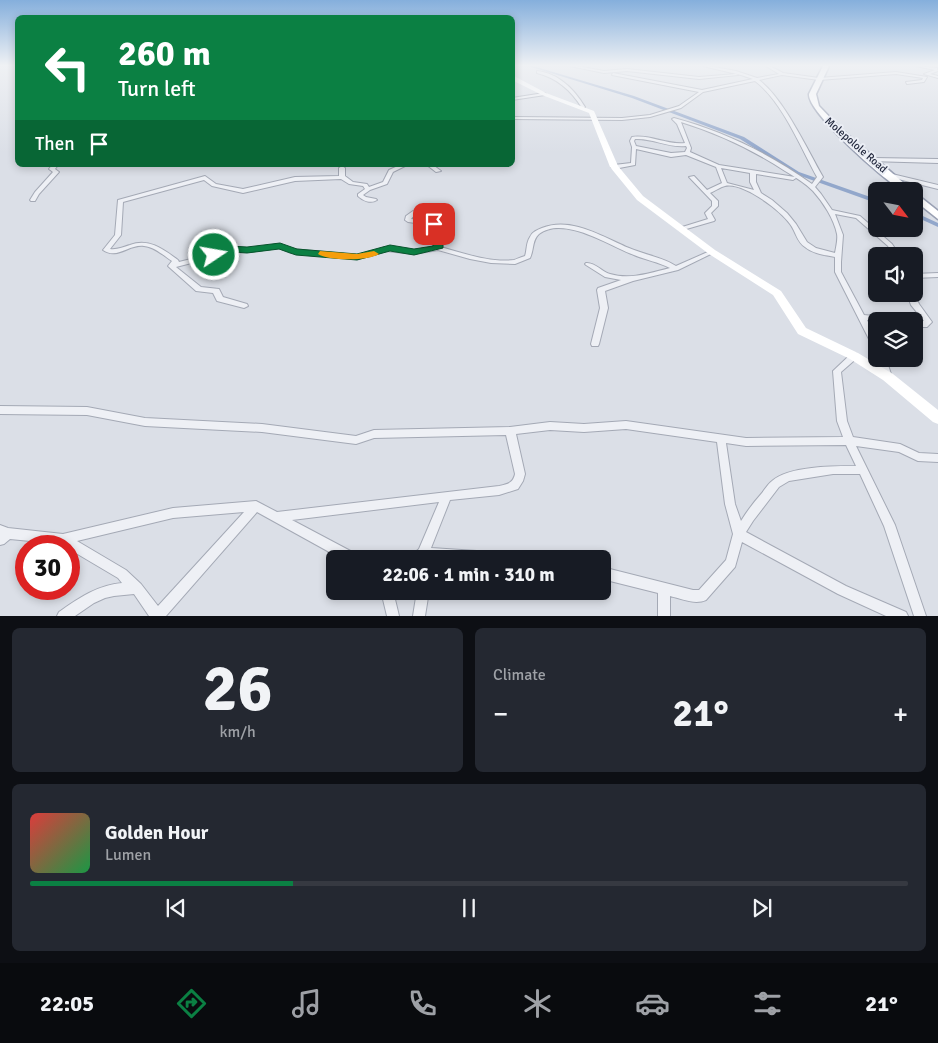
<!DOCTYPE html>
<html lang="en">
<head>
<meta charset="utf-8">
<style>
  :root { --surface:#171b24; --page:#242831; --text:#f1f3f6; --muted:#9ea1a6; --line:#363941; --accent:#0b8043 }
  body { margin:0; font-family:Signika,sans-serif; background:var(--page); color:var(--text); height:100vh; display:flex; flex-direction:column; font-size:19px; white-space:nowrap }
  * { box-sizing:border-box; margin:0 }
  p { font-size:16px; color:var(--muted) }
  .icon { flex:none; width:28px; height:28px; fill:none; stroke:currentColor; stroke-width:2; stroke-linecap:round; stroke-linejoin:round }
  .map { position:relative; height:616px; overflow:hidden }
  .drawer { display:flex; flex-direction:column; gap:12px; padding:12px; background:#0d0f14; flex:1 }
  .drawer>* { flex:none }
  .hud { position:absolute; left:15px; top:15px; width:500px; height:152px; border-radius:8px; box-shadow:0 2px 8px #0003; background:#0b8043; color:#fff; overflow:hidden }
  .needle { width:32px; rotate:122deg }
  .fabs { position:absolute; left:868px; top:182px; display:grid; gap:10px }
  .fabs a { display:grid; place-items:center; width:55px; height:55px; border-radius:8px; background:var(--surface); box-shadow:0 2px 8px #0003; font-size:25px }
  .speed { position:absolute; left:15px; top:535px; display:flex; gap:10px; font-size:25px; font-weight:700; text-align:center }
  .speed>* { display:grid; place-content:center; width:65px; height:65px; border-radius:50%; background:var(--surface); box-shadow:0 2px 8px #0003; line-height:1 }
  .speed .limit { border:8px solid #d22; background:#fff; color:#111 }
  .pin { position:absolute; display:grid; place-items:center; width:42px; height:42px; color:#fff; margin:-21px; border-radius:10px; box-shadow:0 2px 8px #0006 }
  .me { position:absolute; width:55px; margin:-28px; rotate:78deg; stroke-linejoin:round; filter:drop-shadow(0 0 4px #0008) }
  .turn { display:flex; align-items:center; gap:18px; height:105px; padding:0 20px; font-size:22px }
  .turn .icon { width:65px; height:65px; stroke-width:2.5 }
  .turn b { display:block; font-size:35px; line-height:42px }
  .then { display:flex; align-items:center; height:48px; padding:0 20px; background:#0003; gap:10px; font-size:19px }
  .big { font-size:38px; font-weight:800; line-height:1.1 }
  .drawer .tile { flex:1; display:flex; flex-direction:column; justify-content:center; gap:8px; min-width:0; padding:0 18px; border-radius:8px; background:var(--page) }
  .drawer .dial { align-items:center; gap:0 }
  .dial b { font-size:65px; line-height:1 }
  .song { display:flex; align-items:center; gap:15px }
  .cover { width:60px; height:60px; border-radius:8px; background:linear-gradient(135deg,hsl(0 70% 55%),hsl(140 70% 35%)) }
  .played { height:5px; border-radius:2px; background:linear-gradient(90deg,var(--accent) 30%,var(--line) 30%) }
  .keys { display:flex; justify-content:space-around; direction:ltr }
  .heat { display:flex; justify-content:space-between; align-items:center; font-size:28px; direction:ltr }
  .drawer .tiles { flex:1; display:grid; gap:12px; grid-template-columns:1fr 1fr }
  .tile:last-child { grid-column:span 2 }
  .trip { position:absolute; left:326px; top:550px; width:285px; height:50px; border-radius:8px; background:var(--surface); box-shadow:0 2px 8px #0003; font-weight:800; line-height:50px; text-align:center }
  .tabs { display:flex; height:80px; justify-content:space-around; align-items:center; background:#090b0e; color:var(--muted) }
  .tabs .icon { width:35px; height:35px }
  .tabs .on { color:var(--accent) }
  .tabs b { font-size:22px; color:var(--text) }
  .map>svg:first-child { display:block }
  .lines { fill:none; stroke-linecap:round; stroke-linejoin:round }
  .canal { fill:#92a7cb; fill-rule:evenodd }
  .street-casing { stroke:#a4a9b5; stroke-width:2 }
  .primary-casing { stroke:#9aa1b4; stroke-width:3 }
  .street { fill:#eef0f5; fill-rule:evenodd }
  .secondary { fill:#fff; fill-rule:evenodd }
  .primary { fill:#fff; fill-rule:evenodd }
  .route { fill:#0b8043; stroke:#07532c }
  .slow { fill:#f59e0b }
  .labels { text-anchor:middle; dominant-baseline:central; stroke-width:4; stroke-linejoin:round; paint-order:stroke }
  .far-street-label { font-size:11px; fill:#242a3f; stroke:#ebeef5 }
</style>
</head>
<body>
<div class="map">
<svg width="938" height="616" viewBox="0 0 938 616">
  <rect width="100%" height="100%" fill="#dbdfe7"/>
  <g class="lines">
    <path class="canal" d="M528,66H533L634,96L744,137L799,172L876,199V203L795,174L740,139L632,98Z
      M914,212L938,223V227L914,216Z"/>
    <defs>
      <path id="street" d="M570,66H577L604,71L627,69L699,77L736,74L738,75L699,79L627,71L604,73Z
        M703,66H709L736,71L757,78L779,74L766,66H770L783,73L819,78L896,72L927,77L924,82L907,84L906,82L922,80L923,78L896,74L819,80L782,75L759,80C784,99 807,149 823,177L815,187L821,194L832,210L860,216L892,244L900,256H894L888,246L856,218L835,214L843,235L841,262V272L864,315L892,318L896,321H876L867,320L876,338V348L873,347L872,345L835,272V257C825,255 813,254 805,247C797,242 796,232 790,224C780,210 743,182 725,186C720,187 715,191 710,193L718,201V206L711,213L715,220L714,221L683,230H679V228L708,219L705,213L712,206V201L689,177L694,176L707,190L722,183L716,167L686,155L671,157L636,149L635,165L614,169L611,167L614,165L631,163L632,147L630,141L632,137C650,134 666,145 685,143L677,124L672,119L674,118C723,131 770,154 812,184L817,177C801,148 782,101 755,81L703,92L681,108L650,117L622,120L512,119V117L622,118L650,115L679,106L699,92L612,75L613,73L702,90L753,79L741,75ZM681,122C717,133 753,150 785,171C795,177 805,183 813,191C823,202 834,219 837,234C838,240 836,247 835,253L816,248L807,242L796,224L787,213L772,200L761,193L756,182V174L793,180L796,178L795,177L719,165L690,152L691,148ZM635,139C653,138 668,148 686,146L687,148L685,152L671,153L636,146L634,141ZM721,168L750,173V182L754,190L727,183Z
        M916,66L937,68L938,71L930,74L938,76V78L924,74L935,70Z
        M537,71C558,73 574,89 585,107L584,108H582C571,90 557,78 537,73Z
        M544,93L546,94L545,95L512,100V98Z
        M872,158L938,159V163L870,161V159Z
        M52,165H58L55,169L59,172L39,194L35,201H31L30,200L35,192L53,172L49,169Z
        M400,165H407L393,172L387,184L370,190L363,195L366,197L376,199L377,200C371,204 363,201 358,196V194L365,189L363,186L349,184L341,179L295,181L243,193L212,186L204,180L123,202L121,235L110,249C117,250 123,247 130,245C149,238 163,249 178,260L179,262L203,256L225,248H247L280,244L292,249L357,255L368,253L385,247L414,250L435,247L434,227L430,225L408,222L405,220L406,216L413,211L416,213L411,219L431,221L439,225L441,247C462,253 491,263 514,260C517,259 521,257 525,256C527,250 526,243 530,237C532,232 537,230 542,228C571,216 603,237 629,248C645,255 662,257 676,266L710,251H714L715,252L678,270L633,281L605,291L608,308L599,344L598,346H592L591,344L600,308L597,290L598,288L621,280L605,277L586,265L585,264L586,263C595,262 602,272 610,274C630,280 650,273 670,268C658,262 646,260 634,255C610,246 564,215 539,234C532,240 534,250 530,258L515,264L491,263L470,259L438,250L414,254L386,251L371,256L357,259L291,253L279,248L247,252H226L207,259L176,267L201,287L219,289L223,297L247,304L248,306L244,308L217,301L213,293L196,291L169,267L168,266L172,261C164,256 155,247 144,246C129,244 117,260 103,250L115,235L118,200L205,176L216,184L243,189L295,177L339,176V168L342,166L345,168V176L353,182L367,184L369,187L383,182L389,170Z
        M427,165H433L441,171L436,172Z
        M892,174L938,185V189L890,177V175Z
        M938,273V277L914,278V274Z
        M914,293L919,304L932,322L927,327H914V321H924L911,305L907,294H914Z
        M854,353L857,354L858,356L857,358L841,372L847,421L853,437L900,444L919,453L938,454V462L918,461L899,452L856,446L895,525L926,616H914L884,526L860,474H833L789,481L779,487L753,521L746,532L846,586L906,612L908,616H886L838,594L742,542L735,567L706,600C695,605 682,599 670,596V616H658V593L602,579V567L693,590H699L726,560L733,534L725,504L717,442L626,429L584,432L550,430L516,434L525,474L523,481L518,489L499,495L450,500L431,548L507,553L511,555L513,559H410L412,555L419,549L439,502L292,520L358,555L360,559H342L257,512L166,616H149L134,594L114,596L105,598L94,603L75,616H57L59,612C79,598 98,585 122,583L118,578L69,549V546H65L61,544L10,539L4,544L0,545V525L8,528L63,534L173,508L256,501L277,512L499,486C508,484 513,483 515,474L506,435L374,438L356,444L262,432L145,426L87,415L0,414V406L87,407L145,418L262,424L356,436L374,430L510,427L550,422L584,424L626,421L746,438L843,437L837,421L833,371L851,354ZM726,443L746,446L846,445L856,466C833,466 789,466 772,481C768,484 765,489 762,493C754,502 747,511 741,521L735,504ZM244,512L158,606L141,584L126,570L77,541L173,518Z
        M878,359H886L892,377L891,379H885Z
        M381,591H393L399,616H387Z
        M417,591H429L425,616H413Z"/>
      <path id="primary" d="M823,66H829L816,94L819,106L841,129L913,191C910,191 905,192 902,190C885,181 807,112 809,94Z
        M914,192L938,211V219L914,200Z"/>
    </defs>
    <use href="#street" class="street-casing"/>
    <use href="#primary" class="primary-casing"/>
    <use href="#street" class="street"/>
    <path class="secondary" d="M512,75L546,93L594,111L618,166L643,196L715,250L781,291L806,328L858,353L893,374L938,410V424L933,422L883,380L850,359L798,334L773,295L709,254L637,200L610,167L589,113L542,95L512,80Z"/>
    <use href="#primary" class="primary"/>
  </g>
  <linearGradient id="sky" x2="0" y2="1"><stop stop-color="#85afdc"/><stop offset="0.43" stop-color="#eff1f4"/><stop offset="1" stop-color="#eff1f4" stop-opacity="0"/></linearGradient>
  <rect width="938" height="152" fill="url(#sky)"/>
  <path class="route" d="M434,221L443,228V248L414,255L390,251L357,260L296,255L279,249L247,253L231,252L214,258L209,255L230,246L247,247L280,243L297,249L357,254L390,245L414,249L433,246V229L429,224Z"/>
  <path class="slow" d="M320,251L357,254L374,251L379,254C369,261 328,261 318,254Z"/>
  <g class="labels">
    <g class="far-street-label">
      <text transform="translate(856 145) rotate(41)">Molepolole Road</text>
    </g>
  </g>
</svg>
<div class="fabs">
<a><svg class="needle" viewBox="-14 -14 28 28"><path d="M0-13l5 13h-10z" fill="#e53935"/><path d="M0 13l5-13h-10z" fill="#9ea1a6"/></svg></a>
<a><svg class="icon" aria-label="sound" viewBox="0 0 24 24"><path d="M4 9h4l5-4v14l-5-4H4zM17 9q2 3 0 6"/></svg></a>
<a><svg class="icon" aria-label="layers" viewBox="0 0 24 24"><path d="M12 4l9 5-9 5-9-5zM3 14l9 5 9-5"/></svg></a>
</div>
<div class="speed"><div class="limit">30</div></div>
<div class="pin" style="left:434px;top:224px;background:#d93025"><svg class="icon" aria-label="arrive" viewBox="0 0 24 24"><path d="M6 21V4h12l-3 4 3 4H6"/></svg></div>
<svg class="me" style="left:214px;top:255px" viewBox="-20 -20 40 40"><circle r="17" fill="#0b8043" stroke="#fff" stroke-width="3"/><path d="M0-11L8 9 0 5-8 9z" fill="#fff"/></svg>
<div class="trip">22:06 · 1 min · 310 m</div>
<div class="hud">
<div class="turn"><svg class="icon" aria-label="left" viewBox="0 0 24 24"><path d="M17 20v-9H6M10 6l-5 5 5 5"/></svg><div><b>260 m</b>Turn left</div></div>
<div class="then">Then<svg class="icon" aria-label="arrive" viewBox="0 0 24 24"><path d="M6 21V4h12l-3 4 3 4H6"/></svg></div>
</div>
</div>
<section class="drawer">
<div class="tiles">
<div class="tile dial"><b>26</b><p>km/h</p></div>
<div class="tile"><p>Climate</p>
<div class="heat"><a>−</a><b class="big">21°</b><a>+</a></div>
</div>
<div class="tile">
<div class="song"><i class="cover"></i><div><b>Golden Hour</b><p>Lumen</p></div></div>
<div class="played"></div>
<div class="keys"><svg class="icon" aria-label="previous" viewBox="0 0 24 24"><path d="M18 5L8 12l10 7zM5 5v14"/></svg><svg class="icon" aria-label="pause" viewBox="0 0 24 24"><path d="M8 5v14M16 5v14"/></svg><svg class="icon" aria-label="next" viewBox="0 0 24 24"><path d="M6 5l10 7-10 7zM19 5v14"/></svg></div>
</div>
</div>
</section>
<nav class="tabs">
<b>22:05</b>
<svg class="icon on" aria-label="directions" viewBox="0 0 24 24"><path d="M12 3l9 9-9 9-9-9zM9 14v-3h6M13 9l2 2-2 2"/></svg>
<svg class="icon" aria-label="music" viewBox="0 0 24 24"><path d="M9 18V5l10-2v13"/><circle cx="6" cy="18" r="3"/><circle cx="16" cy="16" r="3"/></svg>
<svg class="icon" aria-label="phone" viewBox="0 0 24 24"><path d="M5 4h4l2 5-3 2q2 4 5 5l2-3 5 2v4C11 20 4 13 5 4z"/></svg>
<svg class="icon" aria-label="climate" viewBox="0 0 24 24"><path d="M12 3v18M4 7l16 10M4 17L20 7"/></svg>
<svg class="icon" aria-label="car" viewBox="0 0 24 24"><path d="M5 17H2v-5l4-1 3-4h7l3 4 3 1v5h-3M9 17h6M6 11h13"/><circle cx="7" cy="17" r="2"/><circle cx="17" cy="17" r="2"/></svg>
<svg class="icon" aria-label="filters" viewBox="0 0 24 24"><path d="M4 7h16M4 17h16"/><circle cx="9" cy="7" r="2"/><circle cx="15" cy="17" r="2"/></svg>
<b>21°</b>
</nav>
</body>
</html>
